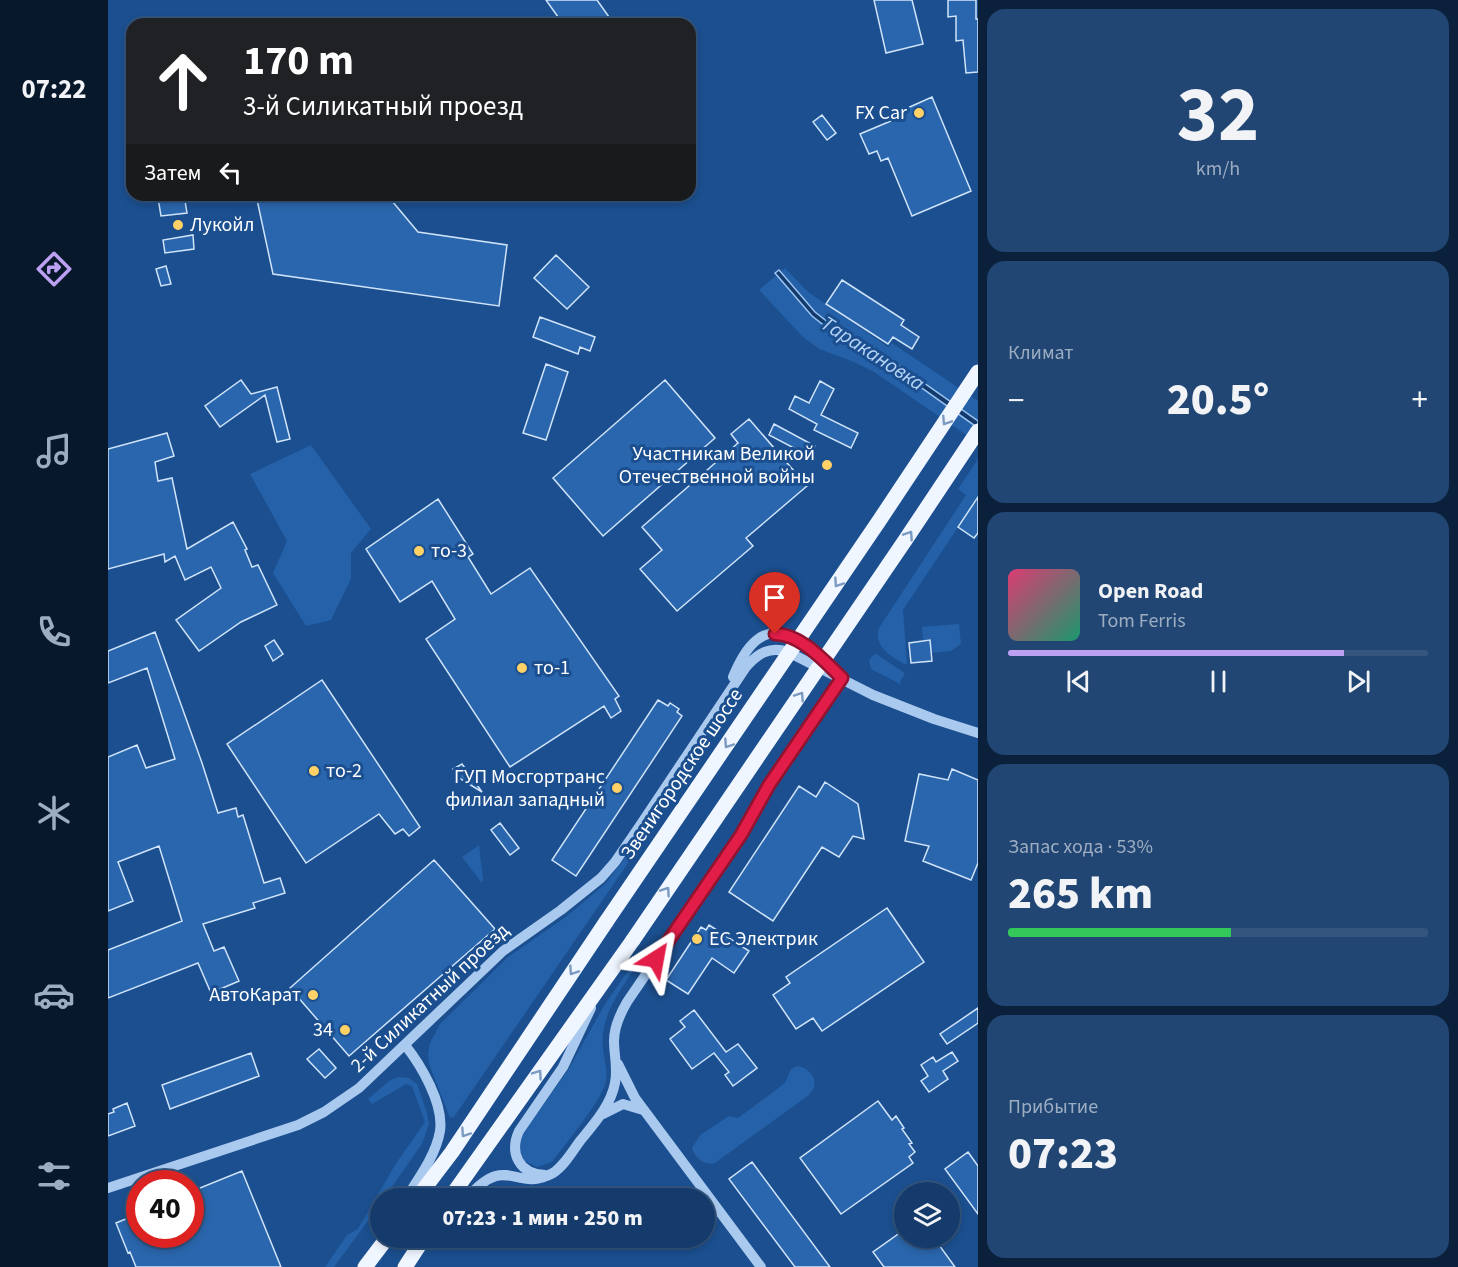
<!DOCTYPE html>
<html lang="ru">
<head>
<meta charset="utf-8">
<style>
  :root { --surface:#143b6b; --page:#214673; --text:#f1f3f6; --muted:#9dadc1; --line:#33557e; --accent:#bca0f2 }
  body { margin:0; font-family:"Source Sans 3",sans-serif; background:var(--page); color:var(--text); height:100vh; display:flex; flex-direction:column; font-size:22px; white-space:nowrap }
  * { box-sizing:border-box; margin:0 }
  p { font-size:20px; color:var(--muted) }
  .icon { flex:none; width:33px; height:33px; fill:none; stroke:currentColor; stroke-width:2; stroke-linecap:round; stroke-linejoin:round }
  .map { position:relative; flex:1; overflow:hidden }
  .side { display:flex; flex-direction:column; gap:9px; padding:9px; background:#0b203b; width:480px }
  .side>* { flex:none }
  .top-card { position:absolute; left:18px; top:18px; width:570px; height:183px; border-radius:18px; box-shadow:0 3px 9px #0003,0 0 0 2px var(--line); background:#202124; color:#fff; overflow:hidden }
  .controls { position:absolute; left:786px; top:1182px; display:grid; gap:12px }
  .controls a { display:grid; place-items:center; width:66px; height:66px; border-radius:50%; background:var(--surface); box-shadow:0 3px 9px #0003,0 0 0 2px var(--line); font-size:30px }
  .speed { position:absolute; left:18px; top:1170px; display:flex; gap:12px; font-size:30px; font-weight:700; text-align:center }
  .speed>* { display:grid; place-content:center; width:78px; height:78px; border-radius:50%; background:var(--surface); box-shadow:0 3px 9px #0003,0 0 0 2px var(--line); line-height:1 }
  .speed .limit { border:9px solid #d22; background:#fff; color:#111 }
  .pin { position:absolute; display:grid; place-items:center; width:51px; height:51px; color:#fff; margin:-62px -26px; border-radius:50% 50% 50% 0; rotate:-45deg; box-shadow:0 0 6px #0007 }
  .pin .icon { rotate:45deg }
  .me { position:absolute; width:66px; margin:-33px; rotate:34deg; stroke-linejoin:round; filter:drop-shadow(0 0 4px #0008) }
  .turn { display:flex; align-items:center; gap:21px; height:126px; padding:0 18px; font-size:27px }
  .turn .icon { width:78px; height:78px; stroke-width:2.5 }
  .turn b { display:block; font-size:42px; line-height:51px }
  .then { display:flex; align-items:center; height:57px; padding:0 18px; background:#0003; gap:12px; font-size:22px }
  .big { font-size:45px; font-weight:800; line-height:1.1 }
  .side .tile { flex:1; display:flex; flex-direction:column; justify-content:center; gap:9px; min-width:0; padding:0 21px; border-radius:18px; background:var(--page) }
  .side .dial { align-items:center; gap:0 }
  .dial b { font-size:78px; line-height:1 }
  .song { display:flex; align-items:center; gap:18px }
  .cover { width:72px; height:72px; border-radius:9px; background:linear-gradient(135deg,hsl(340 70% 55%),hsl(160 70% 35%)) }
  .played { height:6px; border-radius:3px; background:linear-gradient(90deg,var(--accent) 80%,var(--line) 80%) }
  .keys { display:flex; justify-content:space-around; direction:ltr }
  .heat { display:flex; justify-content:space-between; align-items:center; font-size:33px; direction:ltr }
  .charge { height:9px; border-radius:4px; background:linear-gradient(90deg,#34c759 53%,var(--line) 0) }
  .trip { position:absolute; left:262px; top:1188px; width:345px; height:60px; border-radius:30px; background:var(--surface); box-shadow:0 3px 9px #0003,0 0 0 2px var(--line); font-weight:800; line-height:60px; text-align:center }
  main { display:flex; flex:1; min-height:0 }
  .menu { display:flex; flex-direction:column; width:108px; justify-content:space-around; align-items:center; background:#08182b; color:var(--muted) }
  .menu .icon { width:42px; height:42px }
  .menu .current { color:var(--accent) }
  .menu b { font-size:27px; color:var(--text) }
  .map>svg:first-child { display:block }
  .green { fill:#2461a8 }
  .water { fill:#123a6d; stroke:#9cc4f0; stroke-width:1.5 }
  .building { fill:#2a66ad; stroke:#cfe3fa; stroke-width:1.5 }
  .lines { fill:none; stroke-linecap:round; stroke-linejoin:round }
  .minor { stroke:#a9c9ee; stroke-width:10 }
  .major { stroke:#f0f6ff; stroke-width:15 }
  .major-bridge { stroke:#f0f6ff; stroke-width:15 }
  .oneway { stroke:#7b9ac1 }
  .route-casing { stroke:#92132f; stroke-width:15 }
  .route { stroke:#e11d48; stroke-width:10 }
  .poi-dot { fill:#ffd166; stroke:#1b4f8f; stroke-width:2 }
  .labels { text-anchor:middle; dominant-baseline:central; stroke-width:6; stroke-linejoin:round; paint-order:stroke }
  .poi-label { font-size:20px; fill:#fff; stroke:#1b4f8f; text-anchor:end }
  .street-label { font-size:20px; fill:#fff; stroke:#1b4f8f }
  .water-label { font-size:21px; font-style:italic; fill:#b5d3f5; stroke:#1b4f8f }
</style>
</head>
<body>
<main>
<nav class="menu">
<b>07:22</b>
<svg class="icon current" aria-label="directions" viewBox="0 0 24 24"><path d="M12 3l9 9-9 9-9-9zM9 14v-3h6M13 9l2 2-2 2"/></svg>
<svg class="icon" aria-label="music" viewBox="0 0 24 24"><path d="M9 18V5l10-2v13"/><circle cx="6" cy="18" r="3"/><circle cx="16" cy="16" r="3"/></svg>
<svg class="icon" aria-label="phone" viewBox="0 0 24 24"><path d="M5 4h4l2 5-3 2q2 4 5 5l2-3 5 2v4C11 20 4 13 5 4z"/></svg>
<svg class="icon" aria-label="climate" viewBox="0 0 24 24"><path d="M12 3v18M4 7l16 10M4 17L20 7"/></svg>
<svg class="icon" aria-label="car" viewBox="0 0 24 24"><path d="M5 17H2v-5l4-1 3-4h7l3 4 3 1v5h-3M9 17h6M6 11h13"/><circle cx="7" cy="17" r="2"/><circle cx="17" cy="17" r="2"/></svg>
<svg class="icon" aria-label="filters" viewBox="0 0 24 24"><path d="M4 7h16M4 17h16"/><circle cx="9" cy="7" r="2"/><circle cx="15" cy="17" r="2"/></svg>
</nav>
<div class="map">
<svg width="870" height="1267" viewBox="0 0 870 1267">
  <rect width="100%" height="100%" fill="#1b4f8f"/>
  <path class="green" d="M677,268L700,292L780,347L784,343L870,401V443L766,372L746,362L711,349L695,337L651,290Z
    M203,445L263,529L243,553V579L223,620L198,626L165,573L179,541L142,474Z
    M870,459V497L795,610L799,664H796C782,656 765,645 771,628L858,495L850,489Z
    M851,624L853,644L843,651L824,653L822,640H815L814,627Z
    M768,654L797,673L792,682L794,685L763,669L761,661L764,656Z
    M537,831L540,834L346,1117L342,1118L321,1064L320,1054L322,1043L332,1024L400,957L459,916L498,883Z
    M371,845L375,880L374,883L354,857Z
    M521,969L525,971C509,995 492,1018 495,1048C496,1061 501,1072 497,1085C491,1103 457,1145 444,1162L429,1167L416,1161L411,1147L415,1133L460,1070L497,1004Z
    M689,1066C704,1068 713,1083 701,1095L607,1163C596,1166 587,1158 584,1148L592,1135L621,1116L630,1118L677,1083L683,1069Z
    M290,1077L301,1078L309,1084L319,1113L321,1124L314,1144L276,1198H273V1203L226,1267H217L239,1235L250,1229L287,1165L317,1122L304,1086L298,1084L264,1104L260,1099L281,1081Z"/>
  <path class="water" d="M671,270L707,312L725,326L766,348L870,421V428L763,352L722,330L704,316L667,273Z"/>
  <path class="building" d="M438,0H489L506,24H455Z
    M766,0H804L815,44L778,53Z
    M840,0H868V19H870V72L858,73L855,40L848,41V16L840,17Z
    M824,97L863,191L804,216L780,158L773,161L769,151L761,154L752,134L797,115L795,110Z
    M714,115L728,133L719,140L705,122Z
    M68,195H76L79,213L53,216L50,198Z
    M148,195H279L310,232L399,245L391,306L165,274Z
    M85,235L86,249L57,253L55,240Z
    M448,255L481,287L459,309L426,278Z
    M58,266L63,284L53,286L48,269Z
    M734,280L796,320L793,325L811,337L804,349L785,337L780,344L718,304Z
    M432,317L487,337L482,351L472,347L470,354L425,337Z
    M438,364L460,372L438,440L415,433Z
    M133,380L143,394L169,387L182,439L169,442L157,395L112,427L97,406Z
    M557,380L607,438L495,536L445,478Z
    M712,381L726,389L713,415L750,433L743,448L706,430L709,424L681,409L687,396L701,403Z
    M641,419L699,486L638,538L645,546L569,611L532,569L554,550L534,527L630,443L623,434Z
    M666,424L707,446L701,456L661,435Z
    M59,433L66,456L47,462L50,481L64,478L79,549L125,522L139,549L137,550L144,567L150,565L169,605L133,622L91,651L68,620L113,588L103,567L77,580L67,556L57,562L56,554L0,569V449Z
    M870,497V533L866,538L850,527Z
    M330,499L365,554L360,557L383,594L422,568L511,696L507,699L513,711L503,718L496,706L402,767L318,639L347,619L324,581L292,602L258,549Z
    M47,632L94,763L110,813L128,808L130,817L135,815L156,883L172,878L177,893L145,903L147,908L95,924L106,951L116,947L131,981L103,993L90,963L0,998V950L74,921L51,846L10,862L25,901L0,911V757L29,745L38,768L67,759L39,668L0,683V651Z
    M166,640L175,654L165,661L157,646Z
    M822,640L824,661L803,663L801,643Z
    M214,680L312,827L301,836L295,829L287,834L271,814L198,863L119,744Z
    M550,700L560,706L562,703L571,709L569,712L574,716L468,876L444,860Z
    M354,764L374,792L351,778L345,769Z
    M844,769L870,780V863L863,880L815,861L821,846L797,841L811,774L840,780Z
    M717,782L750,804L756,839L745,836L731,857L714,847L665,921L621,892L691,786L708,797Z
    M392,823L411,848L402,855L383,830Z
    M326,860L387,929L241,1056L182,988Z
    M779,908L816,962L714,1031L705,1018L688,1029L665,995L682,983L678,977Z
    M601,925L641,951L626,973L604,958L580,994L558,980L593,927L598,930Z
    M870,1008V1023L839,1044L832,1034Z
    M586,1010L618,1052L630,1044L649,1068L625,1086L617,1075L621,1072L606,1053L584,1069L562,1039L577,1027L572,1021Z
    M211,1049L228,1068L217,1078L199,1059Z
    M844,1052L850,1061L835,1071L840,1079L821,1092L813,1081L820,1076L813,1065L825,1057L828,1062Z
    M143,1053L151,1076L62,1109L54,1085Z
    M770,1101L784,1120L788,1116L796,1128L794,1129L804,1143L801,1144L807,1152L801,1157L805,1163L733,1214L692,1158Z
    M19,1103L27,1126L0,1136V1114L6,1112L5,1109Z
    M860,1152L870,1166V1214L837,1169Z
    M644,1162L722,1267H687L621,1179Z
    M134,1171L173,1267H28L22,1252L20,1253L8,1223L32,1213V1234H82V1192Z
    M796,1230V1238H826L847,1267H776L765,1252Z"/>
  <g class="lines">
    <path class="minor" d="M625,677C636,650 654,620 688,639C699,646 709,656 718,664
      M297,1045C313,1065 336,1104 332,1131C328,1155 311,1178 298,1198
      M510,1064L527,1098L653,1267
      M495,1114L515,1104L535,1110
      M437,1175C411,1174 401,1153 411,1131L455,1067L483,1008
      M0,1188L190,1125L216,1112L251,1088L395,951L453,910L493,878L507,862L531,827L638,667C650,653 662,646 680,652L765,695L826,719L870,733
      M359,1198C400,1151 406,1194 445,1173C456,1166 464,1152 472,1141C486,1124 503,1105 507,1083C510,1068 506,1055 506,1041C506,1027 512,1014 519,1002L633,835L661,785L734,678"/>
    <path class="major" d="M309,1198L344,1152L498,922
      M342,1198L525,940
      M257,1267L279,1238
      M297,1267L316,1238"/>
    <path class="major-bridge" d="M498,922L771,521L870,372
      M525,940L798,539L870,431"/>
  </g>
  <defs><path id="oneway-chevron" d="M-2-3.5L2.5 0L-2 3.5" fill="none" stroke-width="1.6" stroke-linecap="round" stroke-linejoin="round" transform="scale(1.5)"/></defs>
  <g class="oneway">
    <use href="#oneway-chevron" transform="translate(838 421) rotate(123)"/>
    <use href="#oneway-chevron" transform="translate(801 535) rotate(-56)"/>
    <use href="#oneway-chevron" transform="translate(730 583) rotate(124)"/>
    <use href="#oneway-chevron" transform="translate(692 696) rotate(-56)"/>
    <use href="#oneway-chevron" transform="translate(620 744) rotate(124)"/>
    <use href="#oneway-chevron" transform="translate(558 891) rotate(-56)"/>
    <use href="#oneway-chevron" transform="translate(465 971) rotate(124)"/>
    <use href="#oneway-chevron" transform="translate(430 1074) rotate(-55)"/>
    <use href="#oneway-chevron" transform="translate(357 1133) rotate(124)"/>
  </g>
  <g class="lines">
    <defs>
      <path id="route" d="M548,959L633,835L661,785L734,678C716,661 693,634 667,634"/>
    </defs>
    <use href="#route" class="route-casing"/>
    <use href="#route" class="route"/>
  </g>
  <g class="poi-dot">
    <circle cx="811" cy="113" r="6"/>
    <circle cx="70" cy="225" r="6"/>
    <circle cx="719" cy="465" r="6"/>
    <circle cx="311" cy="551" r="6"/>
    <circle cx="414" cy="668" r="6"/>
    <circle cx="206" cy="771" r="6"/>
    <circle cx="509" cy="788" r="6"/>
    <circle cx="589" cy="939" r="6"/>
    <circle cx="205" cy="995" r="6"/>
    <circle cx="237" cy="1030" r="6"/>
  </g>
  <g class="labels">
    <g class="poi-label">
      <text x="799" y="113">FX Car</text>
      <text x="82" y="225" text-anchor="start">Лукойл</text>
      <text x="707" y="454">Участникам Великой<tspan x="707" dy="23">Отечественной войны</tspan></text>
      <text x="323" y="551" text-anchor="start">то-3</text>
      <text x="426" y="668" text-anchor="start">то-1</text>
      <text x="218" y="771" text-anchor="start">то-2</text>
      <text x="497" y="777">ГУП Мосгортранс<tspan x="497" dy="23">филиал западный</tspan></text>
      <text x="601" y="939" text-anchor="start">ЕС Электрик</text>
      <text x="193" y="995">АвтоКарат</text>
      <text x="225" y="1030">34</text>
    </g>
    <g class="street-label">
      <text transform="translate(574 774) rotate(-56)">Звенигородское шоссе</text>
      <text transform="translate(322 998) rotate(-43)">2-й Силикатный проезд</text>
    </g>
    <g class="water-label">
      <text transform="translate(765 353) rotate(33)">Таракановка</text>
    </g>
  </g>
</svg>
<div class="controls">
<a><svg class="icon" aria-label="layers" viewBox="0 0 24 24"><path d="M12 4l9 5-9 5-9-5zM3 14l9 5 9-5"/></svg></a>
</div>
<div class="speed"><div class="limit">40</div></div>
<div class="pin" style="left:667px;top:634px;background:#d93025"><svg class="icon" aria-label="arrive" viewBox="0 0 24 24"><path d="M6 21V4h12l-3 4 3 4H6"/></svg></div>
<svg class="me" style="left:548px;top:959px" viewBox="-20 -20 40 40"><path d="M0-17L14 15 0 8-14 15z" fill="#e11d48" stroke="#fff" stroke-width="4"/></svg>
<div class="trip">07:23 · 1 мин · 250 m</div>
<div class="top-card">
<div class="turn"><svg class="icon" aria-label="ahead" viewBox="0 0 24 24"><path d="M12 20V5M6 11l6-6 6 6"/></svg><div><b>170 m</b>3-й Силикатный проезд</div></div>
<div class="then">Затем<svg class="icon" aria-label="left" viewBox="0 0 24 24"><path d="M17 20v-9H6M10 6l-5 5 5 5"/></svg></div>
</div>
</div>
<section class="side">
<div class="tile dial"><b>32</b><p>km/h</p></div>
<div class="tile"><p>Климат</p>
<div class="heat"><a>−</a><b class="big">20.5°</b><a>+</a></div>
</div>
<div class="tile">
<div class="song"><i class="cover"></i><div><b>Open Road</b><p>Tom Ferris</p></div></div>
<div class="played"></div>
<div class="keys"><svg class="icon" aria-label="previous" viewBox="0 0 24 24"><path d="M18 5L8 12l10 7zM5 5v14"/></svg><svg class="icon" aria-label="pause" viewBox="0 0 24 24"><path d="M8 5v14M16 5v14"/></svg><svg class="icon" aria-label="next" viewBox="0 0 24 24"><path d="M6 5l10 7-10 7zM19 5v14"/></svg></div>
</div>
<div class="tile"><p>Запас хода · 53%</p><b class="big">265 km</b><div class="charge"></div></div>
<div class="tile"><p>Прибытие</p><b class="big">07:23</b></div>
</section>
</main>
</body>
</html>
